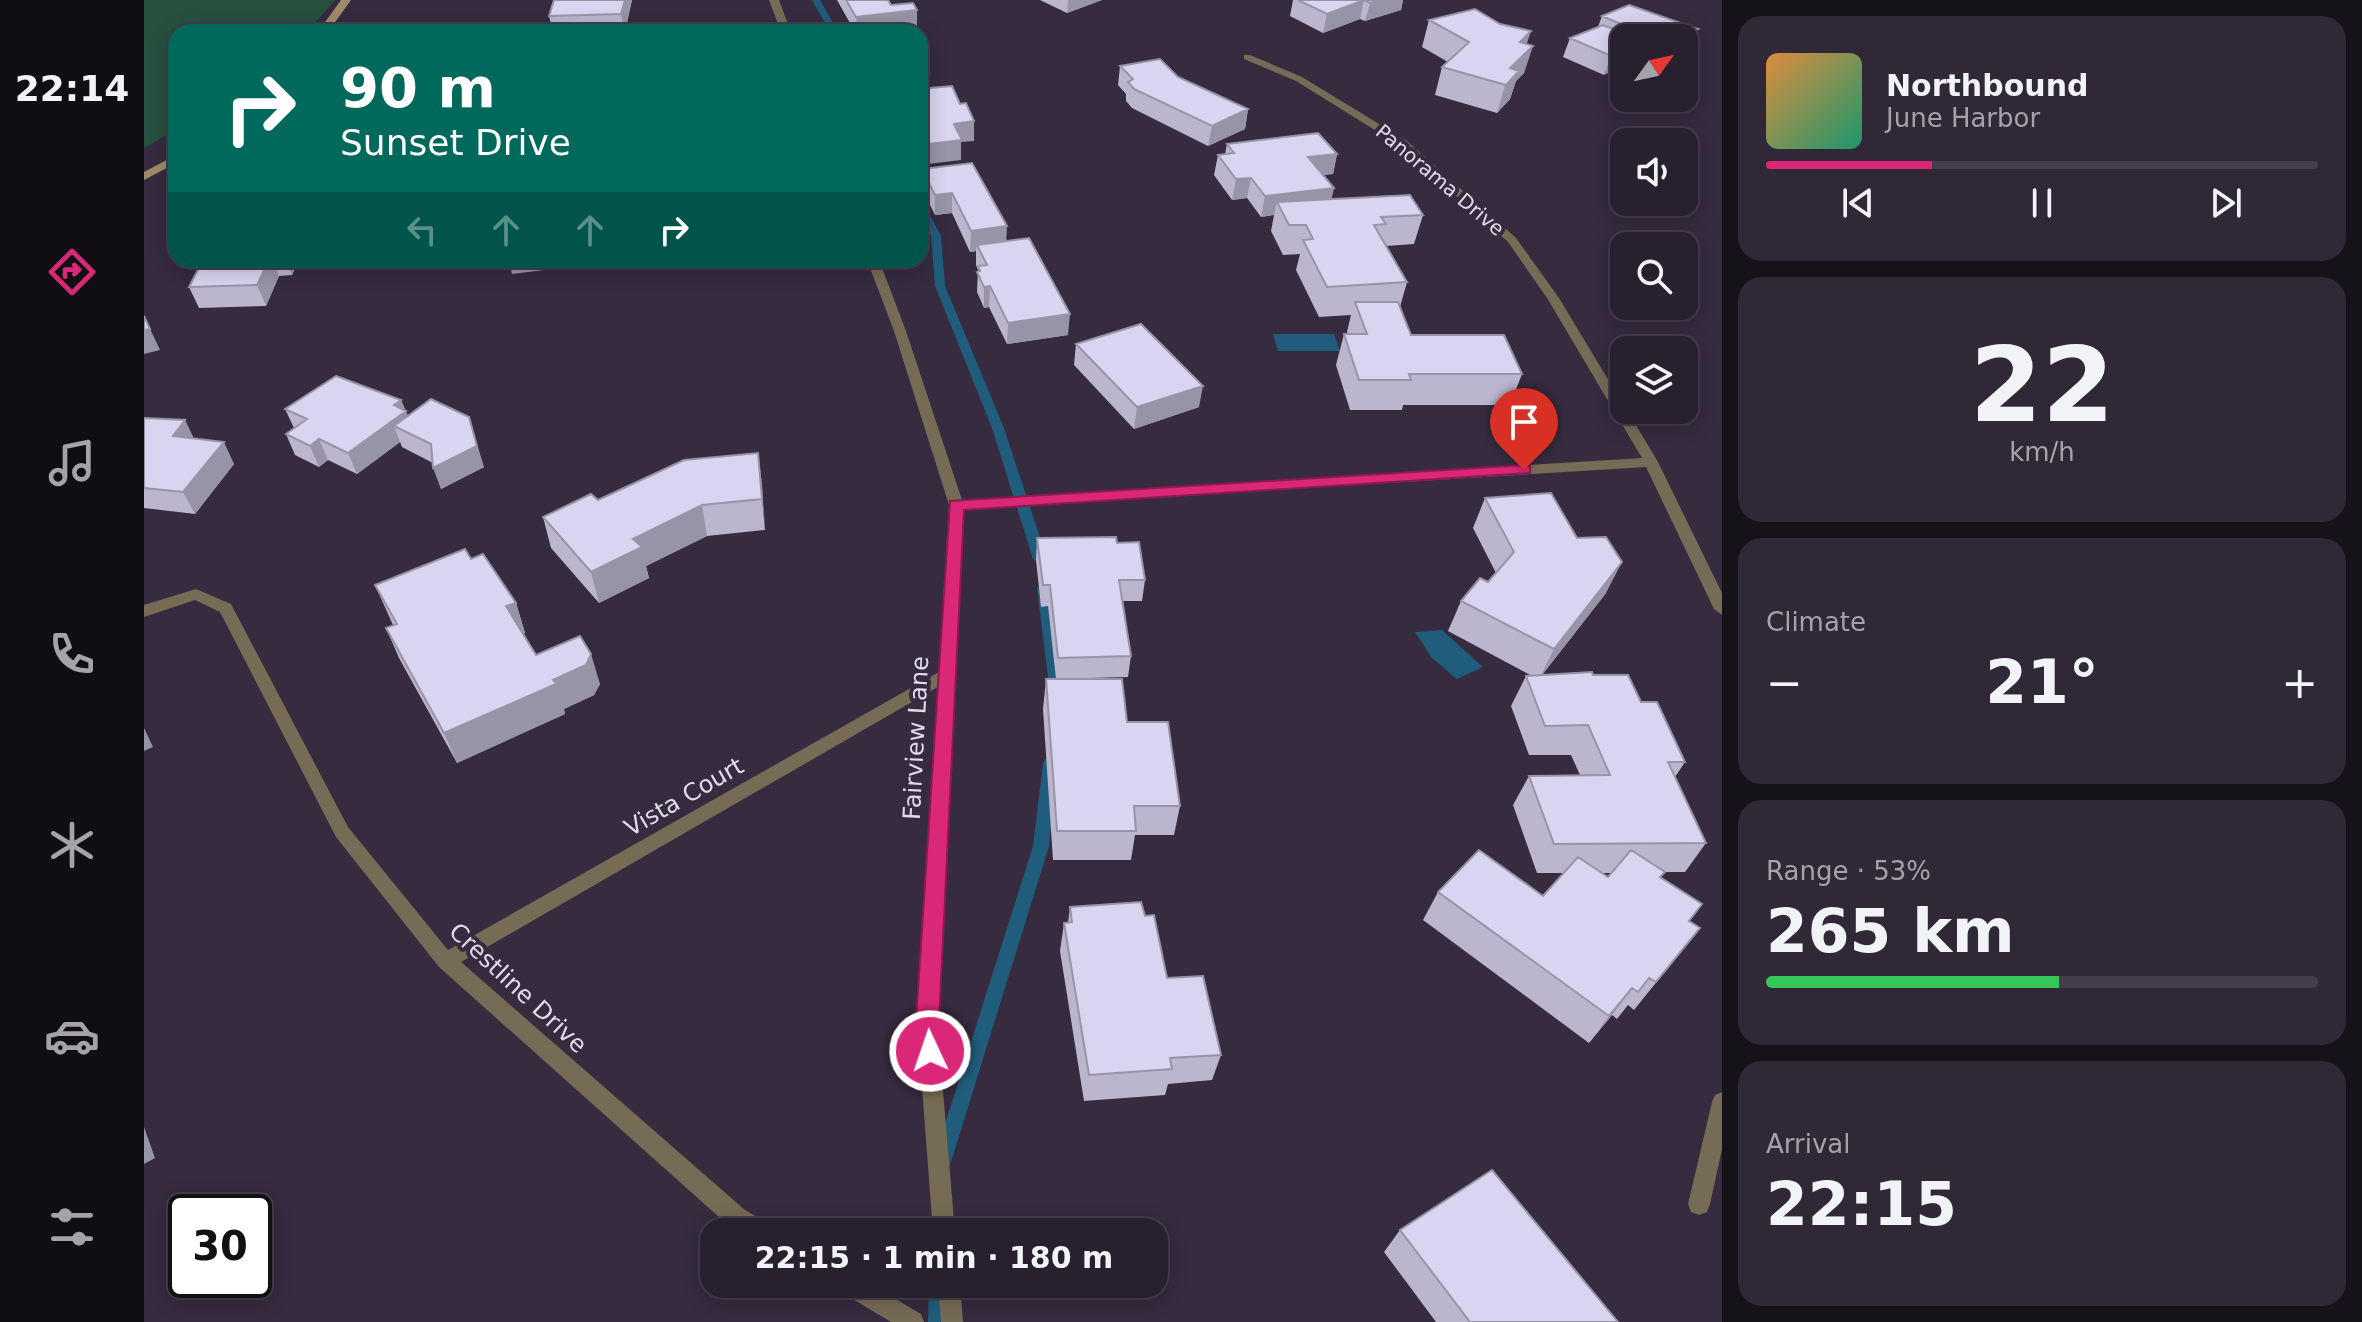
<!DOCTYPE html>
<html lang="en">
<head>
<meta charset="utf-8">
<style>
  :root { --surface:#28202f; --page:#302837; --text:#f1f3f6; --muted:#a5a3aa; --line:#443e4b; --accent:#db2777 }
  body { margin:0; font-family:"DejaVu Sans",sans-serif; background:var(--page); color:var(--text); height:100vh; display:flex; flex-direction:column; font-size:30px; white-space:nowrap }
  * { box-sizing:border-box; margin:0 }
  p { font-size:26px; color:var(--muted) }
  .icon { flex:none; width:44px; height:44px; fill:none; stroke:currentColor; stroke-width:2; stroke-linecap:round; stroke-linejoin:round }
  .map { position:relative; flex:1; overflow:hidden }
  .panel { display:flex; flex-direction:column; gap:16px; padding:16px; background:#16121a; width:640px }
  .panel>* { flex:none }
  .top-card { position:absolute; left:24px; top:24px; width:760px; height:244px; border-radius:24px; box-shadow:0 4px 20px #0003,0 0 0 2px var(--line); background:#00695c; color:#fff; overflow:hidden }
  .needle { width:52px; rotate:57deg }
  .fabs { position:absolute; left:1466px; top:24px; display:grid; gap:16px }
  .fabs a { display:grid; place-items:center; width:88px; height:88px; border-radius:16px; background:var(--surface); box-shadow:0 4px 20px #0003,0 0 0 2px var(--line); font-size:40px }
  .speed { position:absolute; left:24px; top:1194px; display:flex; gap:16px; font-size:40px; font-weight:700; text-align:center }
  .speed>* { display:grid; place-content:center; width:104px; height:104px; border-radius:50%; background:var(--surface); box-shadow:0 4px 20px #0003,0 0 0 2px var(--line); line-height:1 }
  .speed .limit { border:4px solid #111; border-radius:12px; background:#fff; color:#111 }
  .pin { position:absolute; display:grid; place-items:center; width:68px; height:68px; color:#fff; margin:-82px -34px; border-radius:50% 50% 50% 0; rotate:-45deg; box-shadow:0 0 8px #0007 }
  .pin .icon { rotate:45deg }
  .me { position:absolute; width:88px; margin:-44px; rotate:357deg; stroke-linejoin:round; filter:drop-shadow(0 0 6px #0008) }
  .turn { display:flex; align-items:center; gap:28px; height:168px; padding:0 40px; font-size:36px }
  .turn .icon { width:104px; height:104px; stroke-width:2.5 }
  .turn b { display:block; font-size:56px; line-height:68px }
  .lanes { display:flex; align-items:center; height:76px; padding:0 40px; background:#0003; justify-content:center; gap:40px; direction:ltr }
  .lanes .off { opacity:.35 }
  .big { font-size:60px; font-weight:800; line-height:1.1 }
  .panel .widget { flex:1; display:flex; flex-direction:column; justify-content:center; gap:12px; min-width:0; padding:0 28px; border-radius:24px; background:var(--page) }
  .panel .dial { align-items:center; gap:0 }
  .dial b { font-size:104px; line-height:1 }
  .song { display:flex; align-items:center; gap:24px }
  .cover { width:96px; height:96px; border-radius:12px; background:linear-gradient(135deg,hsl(30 70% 55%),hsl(160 70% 35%)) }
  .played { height:8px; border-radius:4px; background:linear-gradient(90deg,var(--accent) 30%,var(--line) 30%) }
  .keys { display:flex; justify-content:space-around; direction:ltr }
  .heat { display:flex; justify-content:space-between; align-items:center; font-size:44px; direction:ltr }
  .charge { height:12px; border-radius:6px; background:linear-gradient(90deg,#34c759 53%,var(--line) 0) }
  .trip { position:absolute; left:556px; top:1218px; width:468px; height:80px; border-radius:24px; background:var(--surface); box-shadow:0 4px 20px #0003,0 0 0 2px var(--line); font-weight:800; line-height:80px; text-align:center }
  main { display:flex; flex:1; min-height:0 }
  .menu { display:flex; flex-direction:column; width:144px; justify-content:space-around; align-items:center; background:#100d13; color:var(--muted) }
  .menu .icon { width:56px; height:56px }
  .menu .on { color:var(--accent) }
  .menu b { font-size:36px; color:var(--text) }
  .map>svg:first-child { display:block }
  .green { fill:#28503f }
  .water { fill:#205d7c }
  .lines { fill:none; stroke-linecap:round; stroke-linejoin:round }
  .stream { fill:#205d7c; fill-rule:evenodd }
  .street { fill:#766b55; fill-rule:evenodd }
  .secondary { fill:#9e8b68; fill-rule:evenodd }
  .wall { fill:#bbb6ce; fill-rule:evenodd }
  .shaded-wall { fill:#9894a7 }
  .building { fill:#d9d4ef; stroke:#9894a7; stroke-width:2 }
  .route { fill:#db2777; stroke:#8e194d; stroke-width:2 }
  .labels { text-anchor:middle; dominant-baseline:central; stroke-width:8; stroke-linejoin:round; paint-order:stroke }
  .far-street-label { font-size:20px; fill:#e1dbe8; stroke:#362b3f }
  .street-label { font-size:24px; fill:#e1dbe8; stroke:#362b3f }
</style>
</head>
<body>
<main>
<nav class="menu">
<b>22:14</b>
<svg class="icon on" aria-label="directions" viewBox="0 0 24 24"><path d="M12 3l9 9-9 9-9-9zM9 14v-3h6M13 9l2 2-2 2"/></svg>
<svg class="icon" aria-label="music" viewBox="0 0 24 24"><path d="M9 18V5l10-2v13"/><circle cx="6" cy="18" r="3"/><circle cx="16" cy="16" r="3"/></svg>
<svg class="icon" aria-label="phone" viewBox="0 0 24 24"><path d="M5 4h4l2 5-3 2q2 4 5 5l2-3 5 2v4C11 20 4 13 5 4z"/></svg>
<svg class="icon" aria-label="climate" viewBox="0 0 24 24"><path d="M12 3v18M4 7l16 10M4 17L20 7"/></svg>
<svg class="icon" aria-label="car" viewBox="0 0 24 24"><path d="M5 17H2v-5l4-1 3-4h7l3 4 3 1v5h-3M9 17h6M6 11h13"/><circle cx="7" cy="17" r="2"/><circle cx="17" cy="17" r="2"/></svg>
<svg class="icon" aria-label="filters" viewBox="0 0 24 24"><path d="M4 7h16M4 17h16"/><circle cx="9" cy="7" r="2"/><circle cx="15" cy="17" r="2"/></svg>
</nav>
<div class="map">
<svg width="1578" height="1322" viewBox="0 0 1578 1322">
  <rect width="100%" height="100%" fill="#362b3f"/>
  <path class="green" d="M0,0H191L163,32H32V130L0,148Z"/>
  <path class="water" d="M1129,334H1190L1196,351H1134Z
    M1298,630L1339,667L1313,679L1288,658L1271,632Z"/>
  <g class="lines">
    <path class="stream" d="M668,0H676L694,32H686Z
      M776,203L781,206L797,236L801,286L860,428L903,559L901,562L896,564L889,559L848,428L791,286L787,236L776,215Z
      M900,583L907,588L920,694L918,698H908L906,694L893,588Z
      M906,757L911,759L913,763L905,846L807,1162L805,1168L798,1171L791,1168L789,1162L889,846L899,763L901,759Z
      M785,1284H805L804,1322H784Z"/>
    <path class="street" d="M625,0H635L647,32H637Z
      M1100,55H1106L1158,77L1263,141L1372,238L1415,298L1480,406V410H1483L1514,462L1578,593V615L1570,609L1502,467L819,509L793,1021L811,1232H789L773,1021L794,687L317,962L601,1210L625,1224L628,1232H596L585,1226L295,967L192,837L76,612L51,600L0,617V605L52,589L87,604L204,827L304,950L795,672L805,505L750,331L723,260H735L762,331L818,500L1498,458L1403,298L1364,242L1255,145L1152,81L1100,59Z
      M1578,1092V1149L1566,1204L1563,1212L1555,1215L1547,1212L1544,1204L1568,1102L1571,1095Z
      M694,1284H726L777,1314L780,1322H747L697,1292Z
      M794,1284H816L819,1322H797Z"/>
    <path class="secondary" d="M197,0H207L184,32H174Z
      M32,155V163L0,180V172Z"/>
  </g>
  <path class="wall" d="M410,0H488L481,32H409L405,16Z
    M693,0H744L747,5L773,10V29L752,32H711Z
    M896,0H958L923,13Z
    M1149,0H1259L1257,10L1221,21L1216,19L1179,33L1146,16Z
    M1458,16L1546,48L1480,38L1460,75L1419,57L1426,38L1454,27Z
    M1285,20L1383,44L1380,73L1372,81L1366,99L1353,113L1291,95L1298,67L1304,62L1278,47Z
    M976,66L1034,77L1104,109L1101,129L1064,146L988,108L982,101V94L974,85Z
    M1083,144L1193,154L1189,174L1179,175L1190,188L1187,199L1279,215L1270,244L1242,246L1263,282L1256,307L1267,335L1378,374L1366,405H1259L1258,410H1206L1192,365L1200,334H1204L1203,332L1207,315L1175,317L1152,270L1156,254L1139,255L1127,231L1130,215L1117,217L1103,198L1088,200L1070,175L1074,155L1081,154Z
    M828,163L863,241L924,335L863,344L845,307L840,308L833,292L834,270L832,265V251L826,252L808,213L791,215L778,189V169Z
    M59,260H155L148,275L135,276L122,306L55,308L45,287Z
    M932,344L1055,407L990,429L930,365Z
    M257,400L264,416L340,467L297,489L289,463L258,447L256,442L213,474L184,460L175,467L151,455L142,434L150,428L141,409Z
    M0,418L41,420L50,439L90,464L51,514L0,508Z
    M614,453L621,530L563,536L502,566L505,578L455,603L407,548L399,517Z
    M1341,498L1462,593L1398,675H1449L1497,702L1541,762L1531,777L1562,843L1541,872H1520L1517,877L1546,921L1556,928L1490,1010L1484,1005L1473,1019L1468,1015L1445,1043L1279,920L1294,892L1399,896L1420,873H1393L1369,805L1385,776L1436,775L1427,755H1385L1367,706L1382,676H1388L1304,631L1317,601L1344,582L1352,573L1329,528ZM1457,873H1468L1464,877Z
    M893,538L973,543L1001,580L998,601H979L987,656L984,677L912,679L904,606L897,607L892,560Z
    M327,559L372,603L381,633L379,634L392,655L456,684L450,695L420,709L421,714L313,763L255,658L242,628L249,625L231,585Z
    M902,679L983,722L1036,806L1030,835H991L987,860H909L899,709Z
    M926,907L1001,916L1023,978L1077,1055L1068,1080L1024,1084L1021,1095L940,1101L916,951L920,923H924Z
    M1256,1230L1474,1322H1292L1240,1252Z"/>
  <path class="shaded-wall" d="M481,0H488L480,32L477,14Z
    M924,0H958L923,13Z
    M1220,0L1216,19L1179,33L1183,14Z
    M1234,0H1259L1257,10L1221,21L1226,3Z
    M773,10V29L746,32H713L712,17Z
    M1554,29L1546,48L1540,51V38H1533Z
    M1387,31L1379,55L1389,46L1380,73L1372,81L1366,99L1353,113L1361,85L1376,42Z
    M1480,50V66L1460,75L1467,56Z
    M785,73V92L776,93V74Z
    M1104,109L1101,129L1064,146L1068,126Z
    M830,121V141L817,142V160L776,165V145L810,124Z
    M1193,154L1189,174L1160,177L1164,157Z
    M1107,178L1103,198L1088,200L1092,179Z
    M1190,188L1185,208L1133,202L1130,215L1117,217L1121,196Z
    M808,193V213L791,215V195Z
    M863,226L862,246L833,245L832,251L826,252L827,231Z
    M125,260H129L135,276L122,306L113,285Z
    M142,260H155L148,275Z
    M365,260H456V263L368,274Z
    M846,286L845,307L840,308V287Z
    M926,314L924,335L863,344L864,323Z
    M0,316L16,350L0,354Z
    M1059,386L1055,407L990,429L993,407Z
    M257,400L270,432L250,426L256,442L213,474L204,453L250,405Z
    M325,417L340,467L297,489L289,468Z
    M41,420L51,442L29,436Z
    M175,439L184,460L175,467L166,446Z
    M80,442L90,464L51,514L39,492Z
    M614,453L618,484L621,530L618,499Z
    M558,505L563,536L502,566L505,578L455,603L447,572L489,539Z
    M1478,562L1462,593L1395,679L1410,649Z
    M372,603L381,633L372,637L362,606Z
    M447,654L456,684L450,695L420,709L421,714L313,763L300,733L409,680Z
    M0,728L9,747L0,751Z
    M1488,988L1468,1015L1445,1043L1465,1016Z
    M0,1127L11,1158L0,1164Z"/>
  <path class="building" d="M410,0H481L477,14L405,16Z
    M702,0H744L747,5L769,3L773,10L712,17Z
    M1154,0H1234L1226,3L1220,0L1183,14Z
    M1485,5L1554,29L1533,38H1480V50L1467,56L1426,38L1459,25L1474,31L1484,27L1458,16Z
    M1331,9L1356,24L1387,31L1376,42L1389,46L1366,68L1375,71L1362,85L1298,67L1325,42L1285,20Z
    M468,23L467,30H477V32H412L414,25Z
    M776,55L785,73L776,74Z
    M1016,59L1034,77L1104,109L1068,126L990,89L984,82L989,79L976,66Z
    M808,86L816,104L822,103L830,121L810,124L818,140L776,145V89Z
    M1174,133L1193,154L1164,157L1190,188L1121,196L1107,178L1092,179L1074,155L1090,153L1083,144Z
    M828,163L863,226L827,231L808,193L791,195L778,169Z
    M1266,195L1279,215L1237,217L1242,224L1230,225L1263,282L1183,287L1159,240L1169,239L1162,225H1145L1133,202Z
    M885,238L926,314L864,323L846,286L840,287L833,272L836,271L834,266L843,265L833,245Z
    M59,260H125L113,285L45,287Z
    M1211,302H1254L1267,335H1360L1378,374H1265L1267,380H1215L1200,334H1223Z
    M0,316L6,329L0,330Z
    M997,324L1059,386L993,407L932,344Z
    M192,376L257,400L250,405L262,411L204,453L175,439L166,446L142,434L163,419L141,409Z
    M287,399L325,417L333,446L289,468L287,444L250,426Z
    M0,418L41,420L29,436L80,442L39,492L0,488Z
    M614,453L618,499L558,505L489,539L498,547L447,572L399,517L447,494L454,500L540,460Z
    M1407,493L1433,538L1462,537L1478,562L1410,649L1317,601L1336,578L1344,582L1370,552L1341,498Z
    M972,537L973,543L995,542L1001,580H975L987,656L914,658L906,585H899L893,538Z
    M321,549L327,559L339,554L372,603L362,606L392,655L436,636L447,654L442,665L409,680L412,684L300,733L242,628L253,624L231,585Z
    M1448,672L1449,675H1484L1497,702H1513L1541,762H1524L1562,843L1410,844L1385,776L1466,775L1444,725L1401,726L1382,676Z
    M902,679H978L983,722H1024L1036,806H990L992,831H913Z
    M1335,850L1399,896L1434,857L1464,877L1487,850L1521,872L1516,877L1558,904L1545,921L1556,928L1512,982L1505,978L1494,992L1488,988L1465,1016L1294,892Z
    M997,902L1001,916L1010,915L1023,978L1059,976L1077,1055L1026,1058L1028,1069L945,1075L920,923L928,922L926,907Z
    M1348,1170L1474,1322H1326L1256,1230Z"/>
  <path class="route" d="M1380,465L1386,466V473L820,510L795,1021L797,1051L794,1058L786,1061L778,1058L772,1021L806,501Z"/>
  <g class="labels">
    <g class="far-street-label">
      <text transform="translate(1296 180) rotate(40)">Panorama Drive</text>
    </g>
    <g class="street-label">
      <text transform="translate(772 738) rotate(-87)">Fairview Lane</text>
      <text transform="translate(540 797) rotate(-30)">Vista Court</text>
      <text transform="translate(374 988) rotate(43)">Crestline Drive</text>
    </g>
  </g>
</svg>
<div class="fabs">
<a><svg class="needle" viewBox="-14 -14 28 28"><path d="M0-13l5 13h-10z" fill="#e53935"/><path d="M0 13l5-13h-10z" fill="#a5a3aa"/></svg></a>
<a><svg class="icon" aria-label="sound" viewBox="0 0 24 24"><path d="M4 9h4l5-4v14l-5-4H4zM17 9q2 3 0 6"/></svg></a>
<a><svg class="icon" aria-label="search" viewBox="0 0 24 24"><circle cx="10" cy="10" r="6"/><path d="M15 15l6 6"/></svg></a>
<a><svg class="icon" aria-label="layers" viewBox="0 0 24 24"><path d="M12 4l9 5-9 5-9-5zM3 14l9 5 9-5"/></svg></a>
</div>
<div class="speed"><div class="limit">30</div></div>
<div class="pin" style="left:1380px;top:470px;background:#d93025"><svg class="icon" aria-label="arrive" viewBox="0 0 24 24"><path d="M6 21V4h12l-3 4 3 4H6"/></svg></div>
<svg class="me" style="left:786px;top:1051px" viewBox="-20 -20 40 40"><circle r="17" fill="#db2777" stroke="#fff" stroke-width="3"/><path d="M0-11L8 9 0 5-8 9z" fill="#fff"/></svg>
<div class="trip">22:15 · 1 min · 180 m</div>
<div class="top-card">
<div class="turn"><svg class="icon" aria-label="right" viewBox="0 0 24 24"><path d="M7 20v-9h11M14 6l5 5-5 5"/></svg><div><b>90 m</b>Sunset Drive</div></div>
<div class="lanes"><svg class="icon off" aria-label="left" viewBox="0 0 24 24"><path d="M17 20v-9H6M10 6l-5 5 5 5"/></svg><svg class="icon off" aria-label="ahead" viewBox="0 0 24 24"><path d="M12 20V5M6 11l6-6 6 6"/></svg><svg class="icon off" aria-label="ahead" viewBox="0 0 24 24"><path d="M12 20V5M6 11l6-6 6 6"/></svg><svg class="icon" aria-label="right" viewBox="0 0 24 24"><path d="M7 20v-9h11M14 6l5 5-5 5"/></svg></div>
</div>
</div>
<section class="panel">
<div class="widget">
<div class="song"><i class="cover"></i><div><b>Northbound</b><p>June Harbor</p></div></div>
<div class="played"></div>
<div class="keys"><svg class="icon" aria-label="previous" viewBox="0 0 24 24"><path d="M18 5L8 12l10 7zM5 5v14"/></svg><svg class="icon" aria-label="pause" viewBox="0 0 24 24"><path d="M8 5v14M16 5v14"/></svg><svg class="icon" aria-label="next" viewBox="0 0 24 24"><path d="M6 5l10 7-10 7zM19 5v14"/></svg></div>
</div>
<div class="widget dial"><b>22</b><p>km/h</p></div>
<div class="widget"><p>Climate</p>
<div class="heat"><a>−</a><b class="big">21°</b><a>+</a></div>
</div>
<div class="widget"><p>Range · 53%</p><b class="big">265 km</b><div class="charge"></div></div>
<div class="widget"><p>Arrival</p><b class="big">22:15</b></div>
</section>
</main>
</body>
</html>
